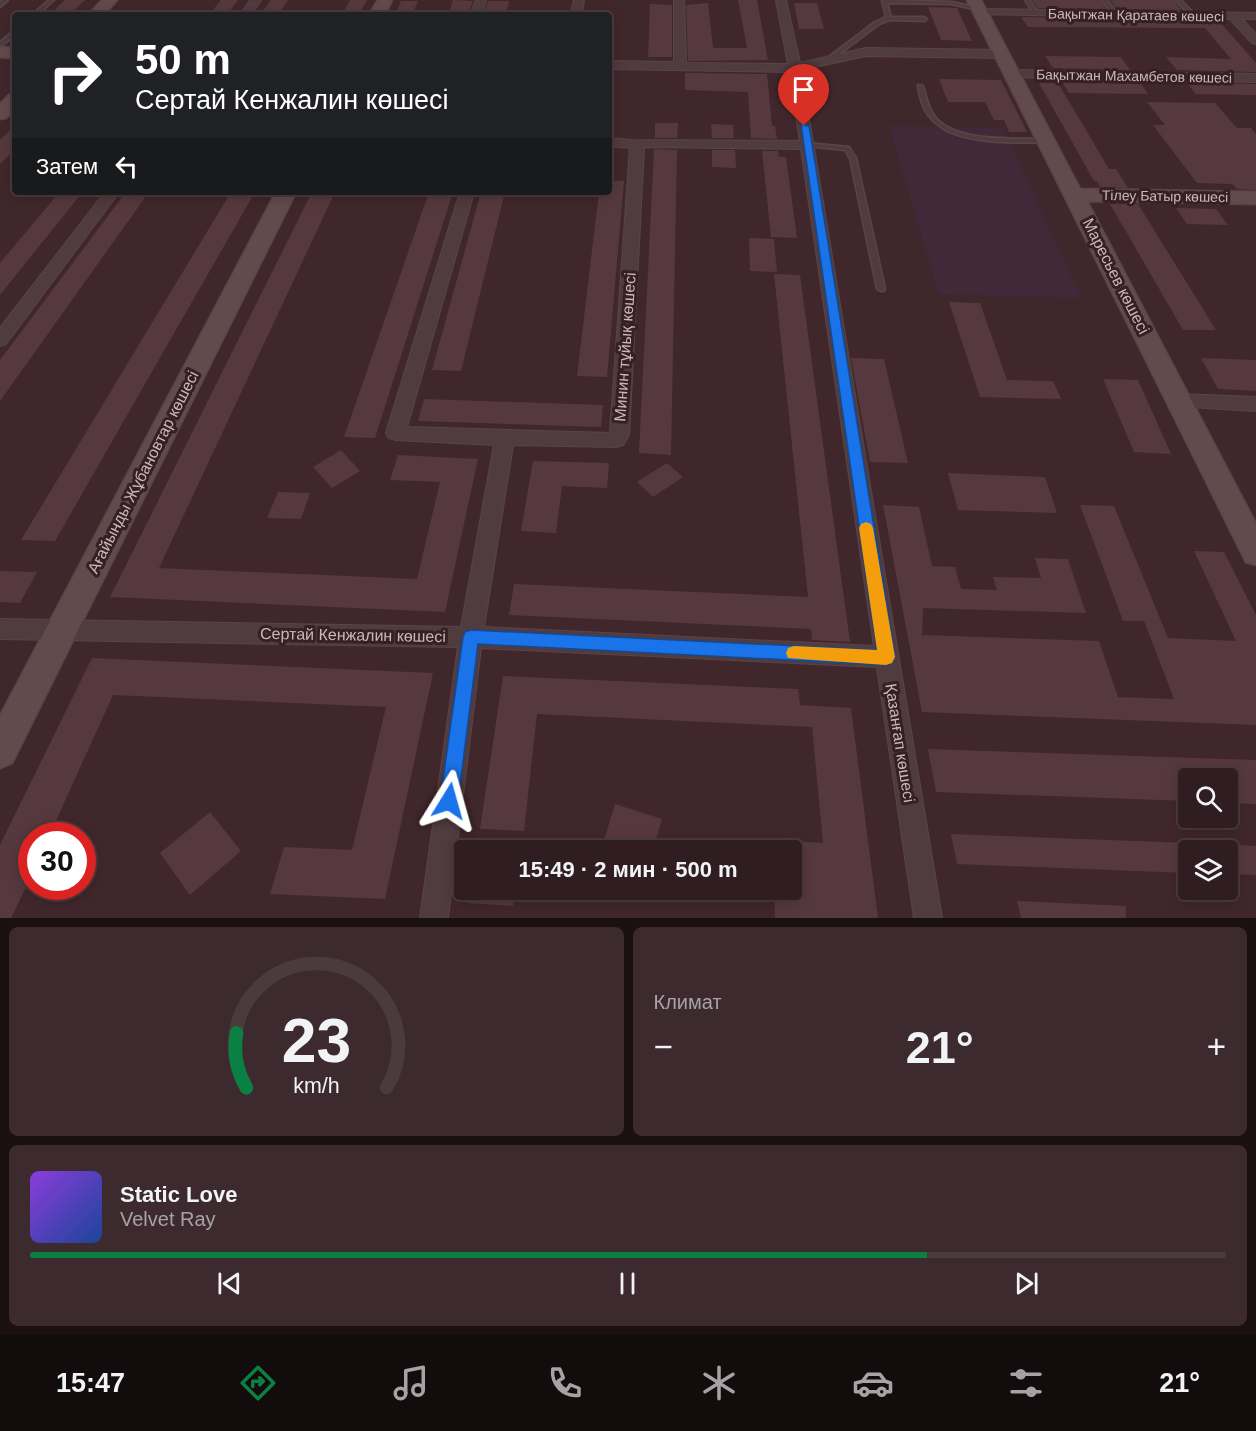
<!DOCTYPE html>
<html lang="ru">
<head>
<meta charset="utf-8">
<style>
  :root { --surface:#301d21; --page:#3c2a2e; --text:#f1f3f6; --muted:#a8a2a5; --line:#4b3b3f; --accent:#0b8043 }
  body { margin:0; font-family:Helvetica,sans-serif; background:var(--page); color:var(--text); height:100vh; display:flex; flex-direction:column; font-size:22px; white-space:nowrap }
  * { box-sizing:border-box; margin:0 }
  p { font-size:20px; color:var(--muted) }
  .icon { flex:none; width:33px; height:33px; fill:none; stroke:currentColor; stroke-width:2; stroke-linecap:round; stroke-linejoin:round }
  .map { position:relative; height:918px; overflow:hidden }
  .side { display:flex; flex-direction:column; gap:9px; padding:9px; background:#1a1012; flex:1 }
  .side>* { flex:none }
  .top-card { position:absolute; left:12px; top:12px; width:600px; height:183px; border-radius:6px; box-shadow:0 3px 15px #0003,0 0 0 2px var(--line); background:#202124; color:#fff; overflow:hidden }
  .controls { position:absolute; left:1178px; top:768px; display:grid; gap:12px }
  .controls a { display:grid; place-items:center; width:60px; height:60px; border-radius:6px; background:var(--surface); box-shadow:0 3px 15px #0003,0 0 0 2px var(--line); font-size:30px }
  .speed { position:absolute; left:18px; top:822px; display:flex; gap:12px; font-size:30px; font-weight:700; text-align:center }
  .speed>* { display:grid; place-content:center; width:78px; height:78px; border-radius:50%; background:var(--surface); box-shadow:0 3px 15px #0003,0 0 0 2px var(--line); line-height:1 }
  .speed .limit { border:9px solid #d22; background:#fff; color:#111 }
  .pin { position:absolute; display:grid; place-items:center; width:51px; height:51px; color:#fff; margin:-62px -26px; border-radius:50% 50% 50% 0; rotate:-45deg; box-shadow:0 0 6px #0007 }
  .pin .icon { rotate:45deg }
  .me { position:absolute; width:66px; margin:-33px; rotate:8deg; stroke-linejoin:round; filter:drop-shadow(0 0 4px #0008) }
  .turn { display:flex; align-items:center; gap:21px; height:126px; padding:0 24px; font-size:27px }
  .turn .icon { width:78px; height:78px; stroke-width:2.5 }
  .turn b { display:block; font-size:42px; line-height:51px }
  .then { display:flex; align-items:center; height:57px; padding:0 24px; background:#0003; gap:12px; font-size:22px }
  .big { font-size:45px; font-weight:600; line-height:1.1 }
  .side .tile { flex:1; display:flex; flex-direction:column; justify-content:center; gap:9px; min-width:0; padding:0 21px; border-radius:9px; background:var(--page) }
  .side .dial { align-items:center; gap:0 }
  .dial svg { height:156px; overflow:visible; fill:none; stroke:var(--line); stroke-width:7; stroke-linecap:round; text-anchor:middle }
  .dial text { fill:var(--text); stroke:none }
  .song { display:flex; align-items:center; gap:18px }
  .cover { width:72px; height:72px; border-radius:9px; background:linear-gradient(135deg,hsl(270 70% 55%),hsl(220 70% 35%)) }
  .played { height:6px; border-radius:3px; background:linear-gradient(90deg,var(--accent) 75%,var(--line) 75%) }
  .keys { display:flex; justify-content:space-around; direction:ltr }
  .heat { display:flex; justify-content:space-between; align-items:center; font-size:33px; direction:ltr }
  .side .tiles { flex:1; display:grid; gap:9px; grid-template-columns:1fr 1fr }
  .tile:last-child { grid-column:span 2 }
  .trip { position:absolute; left:454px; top:840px; width:348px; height:60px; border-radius:6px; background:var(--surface); box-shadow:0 3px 15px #0003,0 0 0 2px var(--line); font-weight:600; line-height:60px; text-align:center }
  .dock { display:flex; height:96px; justify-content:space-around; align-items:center; background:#130c0d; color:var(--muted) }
  .dock .icon { width:42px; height:42px }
  .dock .selected { color:var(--accent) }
  .dock b { font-size:27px; color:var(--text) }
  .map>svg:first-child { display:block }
  .green { fill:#412939 }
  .building { fill:#56393f }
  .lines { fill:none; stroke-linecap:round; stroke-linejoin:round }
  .lane-casing { stroke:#594548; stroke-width:3 }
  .street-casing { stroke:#594548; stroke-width:2 }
  .secondary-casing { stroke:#594548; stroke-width:3 }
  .lane { fill:#503b3f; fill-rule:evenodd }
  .street { fill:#503b3f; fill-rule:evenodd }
  .secondary { fill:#634a4d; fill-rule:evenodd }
  .route { fill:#1a73e8; stroke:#114b97; stroke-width:1.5 }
  .slow { fill:#f59e0b }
  .labels { text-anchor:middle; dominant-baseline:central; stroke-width:6; stroke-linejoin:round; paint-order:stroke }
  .far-street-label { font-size:14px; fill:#cab8bb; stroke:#362024 }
  .street-label { font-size:16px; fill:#cab8bb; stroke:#362024 }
</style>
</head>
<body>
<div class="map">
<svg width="1256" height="918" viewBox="0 0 1256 918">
  <rect width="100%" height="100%" fill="#40272c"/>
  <path class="green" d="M889,126L1003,128L1081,298L939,294Z"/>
  <path class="building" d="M65,0H85L69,15H49Z
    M221,0H238L227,15H209Z
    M271,0H288L278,15H260Z
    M350,0H367L359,15H342Z
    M453,0L473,1L468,15H448Z
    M738,0H757L768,60L688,61L686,5L708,3L713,48H747Z
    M1032,0H1100L1106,9L1038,8Z
    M1110,0H1174L1181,10L1117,9Z
    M401,1H418L412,15H395Z
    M488,1H509L506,15H484Z
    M794,3H817L824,29H799Z
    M650,4L672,5V57H648Z
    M928,7L957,8L972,41L941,40Z
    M1021,17L1219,21L1256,63V72L1177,70L1166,57L1231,59L1205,28L1028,27Z
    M1045,56L1121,57L1130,70L1053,68Z
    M685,73L767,74L772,126H775L777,139L751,138L748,92L685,90Z
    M939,79L1001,80L1027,132H1009L1004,120H994L985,102H948Z
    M1061,80L1140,82L1148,94L1069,93Z
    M1039,83H1058L1109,169H1116L1128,188L1100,187L1097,181H1094Z
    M1187,83L1256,84V95L1196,94Z
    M1147,102L1215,103L1237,128H1251L1256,134V190L1237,189L1232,184L1197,183L1153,125H1165Z
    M655,123H678L677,138H655Z
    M711,124L733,125L734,138H712Z
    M15,125V149L0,164V140Z
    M654,149L677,150L671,455L639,453Z
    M712,150H735L736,168L712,167Z
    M762,151H778L779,157H786L797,238L771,237Z
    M609,181H624L607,377L577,376L599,192H609Z
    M126,192H149L0,401V360Z
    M231,192H255L55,541L21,540Z
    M312,192H335L159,568L417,579L440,482L390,480L398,455L478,459L445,612L110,597Z
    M429,192H453L375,438L344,437Z
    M481,192H505L461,371L432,370Z
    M58,194H81L0,295V263Z
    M1110,204H1138L1216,330H1183Z
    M1176,208L1216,209L1228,225L1187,224Z
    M749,238L774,239L777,272L750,271Z
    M774,274L800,275L850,642L812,640L811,629L509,615L514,584L808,597Z
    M949,302L980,303L1007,380L1053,381L1061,399L980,397Z
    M851,358L884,359L908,463L870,462Z
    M1201,358L1256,360V391L1218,389Z
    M1103,379L1138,380L1171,454L1134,452Z
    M424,399L603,405L601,427L418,421Z
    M341,450L360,471L332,488L313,467Z
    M533,461L609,463L607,488L562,486L556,533L521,531Z
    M667,463L683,477L653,497L637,482Z
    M948,473L1045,477L1057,513L958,510Z
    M278,492L310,493L301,519L267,518Z
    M883,505L919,507L932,566L955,567L961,589L997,590L993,577L1041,578L1035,558L1068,559L1086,613L923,608L922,635L1099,641L1118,697L1174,699L1144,621H1123L1080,505L1114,506L1168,638L1236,641L1194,551L1224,552L1256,615V725L922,712Z
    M0,571L37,572L20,603L0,602Z
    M92,658L433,673L385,899L270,894L284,847L352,850L386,707L113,695L49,836H32V875L11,918H0V845Z
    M503,676L798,689L800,705L851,708L878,918H775L774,890H792V841L823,843L812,727L537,714L524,831L480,829Z
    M928,749L1256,760V804L1227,803V778H1188V801L936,792Z
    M615,804L662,819L653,850H601Z
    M210,812L241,851L190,895L160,853Z
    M951,834L1188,843V873L957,864Z
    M1227,844L1256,846V875L1227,874Z
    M469,890H515L513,906L467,903Z
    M1017,901L1126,906V918H1021Z"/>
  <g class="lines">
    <defs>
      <path id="lane" d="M3,0H8L0,7V2Z
        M49,0H54L38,15H32Z
        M882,0L951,2L981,8L978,10L951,4L887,3L891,17H924L927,19L924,21L890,20L879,24L830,61H826V59L875,22L886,17Z
        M1025,0H1029L1039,13L1038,14H1034Z
        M1102,0H1107L1118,14L1117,15H1113Z
        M1176,0H1181L1194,14V16H1190Z
        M15,30V35L0,47V42Z
        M918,85L923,86C926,96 928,108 935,117C956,143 1016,138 1047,139L1050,141L1047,143C1008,141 938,149 922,103C920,97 918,90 918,85Z
        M807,143L849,147L856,158L885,289L884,291H881L877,289L850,158L845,150L805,146L804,145Z"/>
      <path id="street" d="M251,0H261L251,15H239Z
        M476,0H486L482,15H470Z
        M574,0H584L582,15H570Z
        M674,0H684L686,63L788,64L776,0H786L800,63L866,48L1002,50L1008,54L1002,58L866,56L801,70L942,918H914L877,667L481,648L448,918H420L458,647L0,639V619L461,627L494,445L396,440L389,438L386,433L460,192H474L407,427L610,433L630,148L609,146V138L631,140L800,141L789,72L609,69V61L674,62ZM644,147L801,149L874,646L484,627L513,445L616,447L623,445L629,435Z
        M980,9L1256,13V19H1242L1256,34V44L1252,43L1230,19L976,14V10Z
        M1013,70L1256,74V82L1009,77V71Z
        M105,192H119L6,344L0,346V328Z
        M1179,394L1256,397V411L1172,406L1170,401L1172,396Z"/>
      <path id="secondary" d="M102,0H117L104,15H88Z
        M378,0H392L385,15H369Z
        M967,0H981L1080,189L1256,192V204L1087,201L1256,524V565L1246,562Z
        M0,47L15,48V58L0,57Z
        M15,94V109L6,118L0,119V104L9,95Z
        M276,192H296L12,763L0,768V716Z"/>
    </defs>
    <use href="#lane" class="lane-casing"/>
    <use href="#street" class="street-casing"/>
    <use href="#secondary" class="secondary-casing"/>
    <use href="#lane" class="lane"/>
    <use href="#street" class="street"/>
    <use href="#secondary" class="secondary"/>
  </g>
  <path class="route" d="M801,124L809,126L895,657L892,663L886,665L478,644L458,801L456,807L449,810L443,807L440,801L463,637L465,632L471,630L877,650Z"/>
  <path class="slow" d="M866,522L871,524L873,528L895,657L892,663L886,665L788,658L786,653L788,648L794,646L877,650L859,528L861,524Z"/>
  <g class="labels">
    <g class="far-street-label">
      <text transform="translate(1136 15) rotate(1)">Бақытжан Қаратаев көшесі</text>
      <text transform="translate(1134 76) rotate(1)">Бақытжан Махамбетов көшесі</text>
      <text transform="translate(1165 196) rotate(1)">Тілеу Батыр көшесі</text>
    </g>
    <g class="street-label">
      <text transform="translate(1116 276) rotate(63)">Маресьев көшесі</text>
      <text transform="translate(625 347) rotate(-86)">Минин тұйық көшесі</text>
      <text transform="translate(143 472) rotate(-63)">Ағайынды Жұбановтар көшесі</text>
      <text transform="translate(353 635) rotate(1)">Сертай Кенжалин көшесі</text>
      <text transform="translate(900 743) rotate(81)">Қазанғап көшесі</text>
    </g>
  </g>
</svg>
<div class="controls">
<a><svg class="icon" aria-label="search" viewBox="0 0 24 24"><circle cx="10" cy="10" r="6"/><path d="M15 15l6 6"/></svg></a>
<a><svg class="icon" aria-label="layers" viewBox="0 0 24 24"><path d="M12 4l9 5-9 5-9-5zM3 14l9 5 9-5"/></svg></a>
</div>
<div class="speed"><div class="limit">30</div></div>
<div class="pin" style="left:804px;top:126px;background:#d93025"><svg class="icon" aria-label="arrive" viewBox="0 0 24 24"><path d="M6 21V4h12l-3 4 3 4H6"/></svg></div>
<svg class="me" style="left:449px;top:801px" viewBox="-20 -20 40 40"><path d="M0-17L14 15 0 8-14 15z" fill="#1a73e8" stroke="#fff" stroke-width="4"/></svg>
<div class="trip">15:49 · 2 мин · 500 m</div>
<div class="top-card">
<div class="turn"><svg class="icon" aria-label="right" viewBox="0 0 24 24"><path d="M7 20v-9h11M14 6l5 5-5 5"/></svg><div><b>50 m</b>Сертай Кенжалин көшесі</div></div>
<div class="then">Затем<svg class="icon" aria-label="left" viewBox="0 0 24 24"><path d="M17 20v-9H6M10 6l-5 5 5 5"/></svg></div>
</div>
</div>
<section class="side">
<div class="tiles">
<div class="tile dial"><svg viewBox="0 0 100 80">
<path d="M14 69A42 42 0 1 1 86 69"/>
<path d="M14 69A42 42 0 0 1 9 41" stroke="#0b8043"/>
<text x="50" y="56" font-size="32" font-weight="700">23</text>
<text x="50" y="72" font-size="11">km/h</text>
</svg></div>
<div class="tile"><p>Климат</p>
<div class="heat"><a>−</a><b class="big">21°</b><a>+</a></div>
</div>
<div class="tile">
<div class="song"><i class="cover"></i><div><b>Static Love</b><p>Velvet Ray</p></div></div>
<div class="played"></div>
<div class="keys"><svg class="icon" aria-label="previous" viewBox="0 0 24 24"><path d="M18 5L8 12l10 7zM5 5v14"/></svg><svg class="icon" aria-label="pause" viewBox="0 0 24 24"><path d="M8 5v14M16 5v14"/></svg><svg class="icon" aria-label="next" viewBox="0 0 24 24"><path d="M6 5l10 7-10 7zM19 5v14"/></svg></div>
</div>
</div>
</section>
<nav class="dock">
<b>15:47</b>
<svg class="icon selected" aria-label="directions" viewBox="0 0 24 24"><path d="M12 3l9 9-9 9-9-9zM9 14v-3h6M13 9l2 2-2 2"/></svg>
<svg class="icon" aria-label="music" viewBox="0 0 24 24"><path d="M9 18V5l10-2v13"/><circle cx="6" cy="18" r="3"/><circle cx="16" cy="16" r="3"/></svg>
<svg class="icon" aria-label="phone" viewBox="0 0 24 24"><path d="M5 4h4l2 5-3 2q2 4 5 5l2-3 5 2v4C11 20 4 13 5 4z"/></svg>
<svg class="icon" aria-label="climate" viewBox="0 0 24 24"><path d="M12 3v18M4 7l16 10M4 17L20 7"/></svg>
<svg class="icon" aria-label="car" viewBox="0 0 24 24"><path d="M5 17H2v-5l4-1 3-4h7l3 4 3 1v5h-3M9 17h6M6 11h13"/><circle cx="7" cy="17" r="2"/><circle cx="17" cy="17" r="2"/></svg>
<svg class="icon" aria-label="filters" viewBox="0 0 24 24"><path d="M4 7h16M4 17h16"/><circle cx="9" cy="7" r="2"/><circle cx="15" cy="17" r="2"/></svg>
<b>21°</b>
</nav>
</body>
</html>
